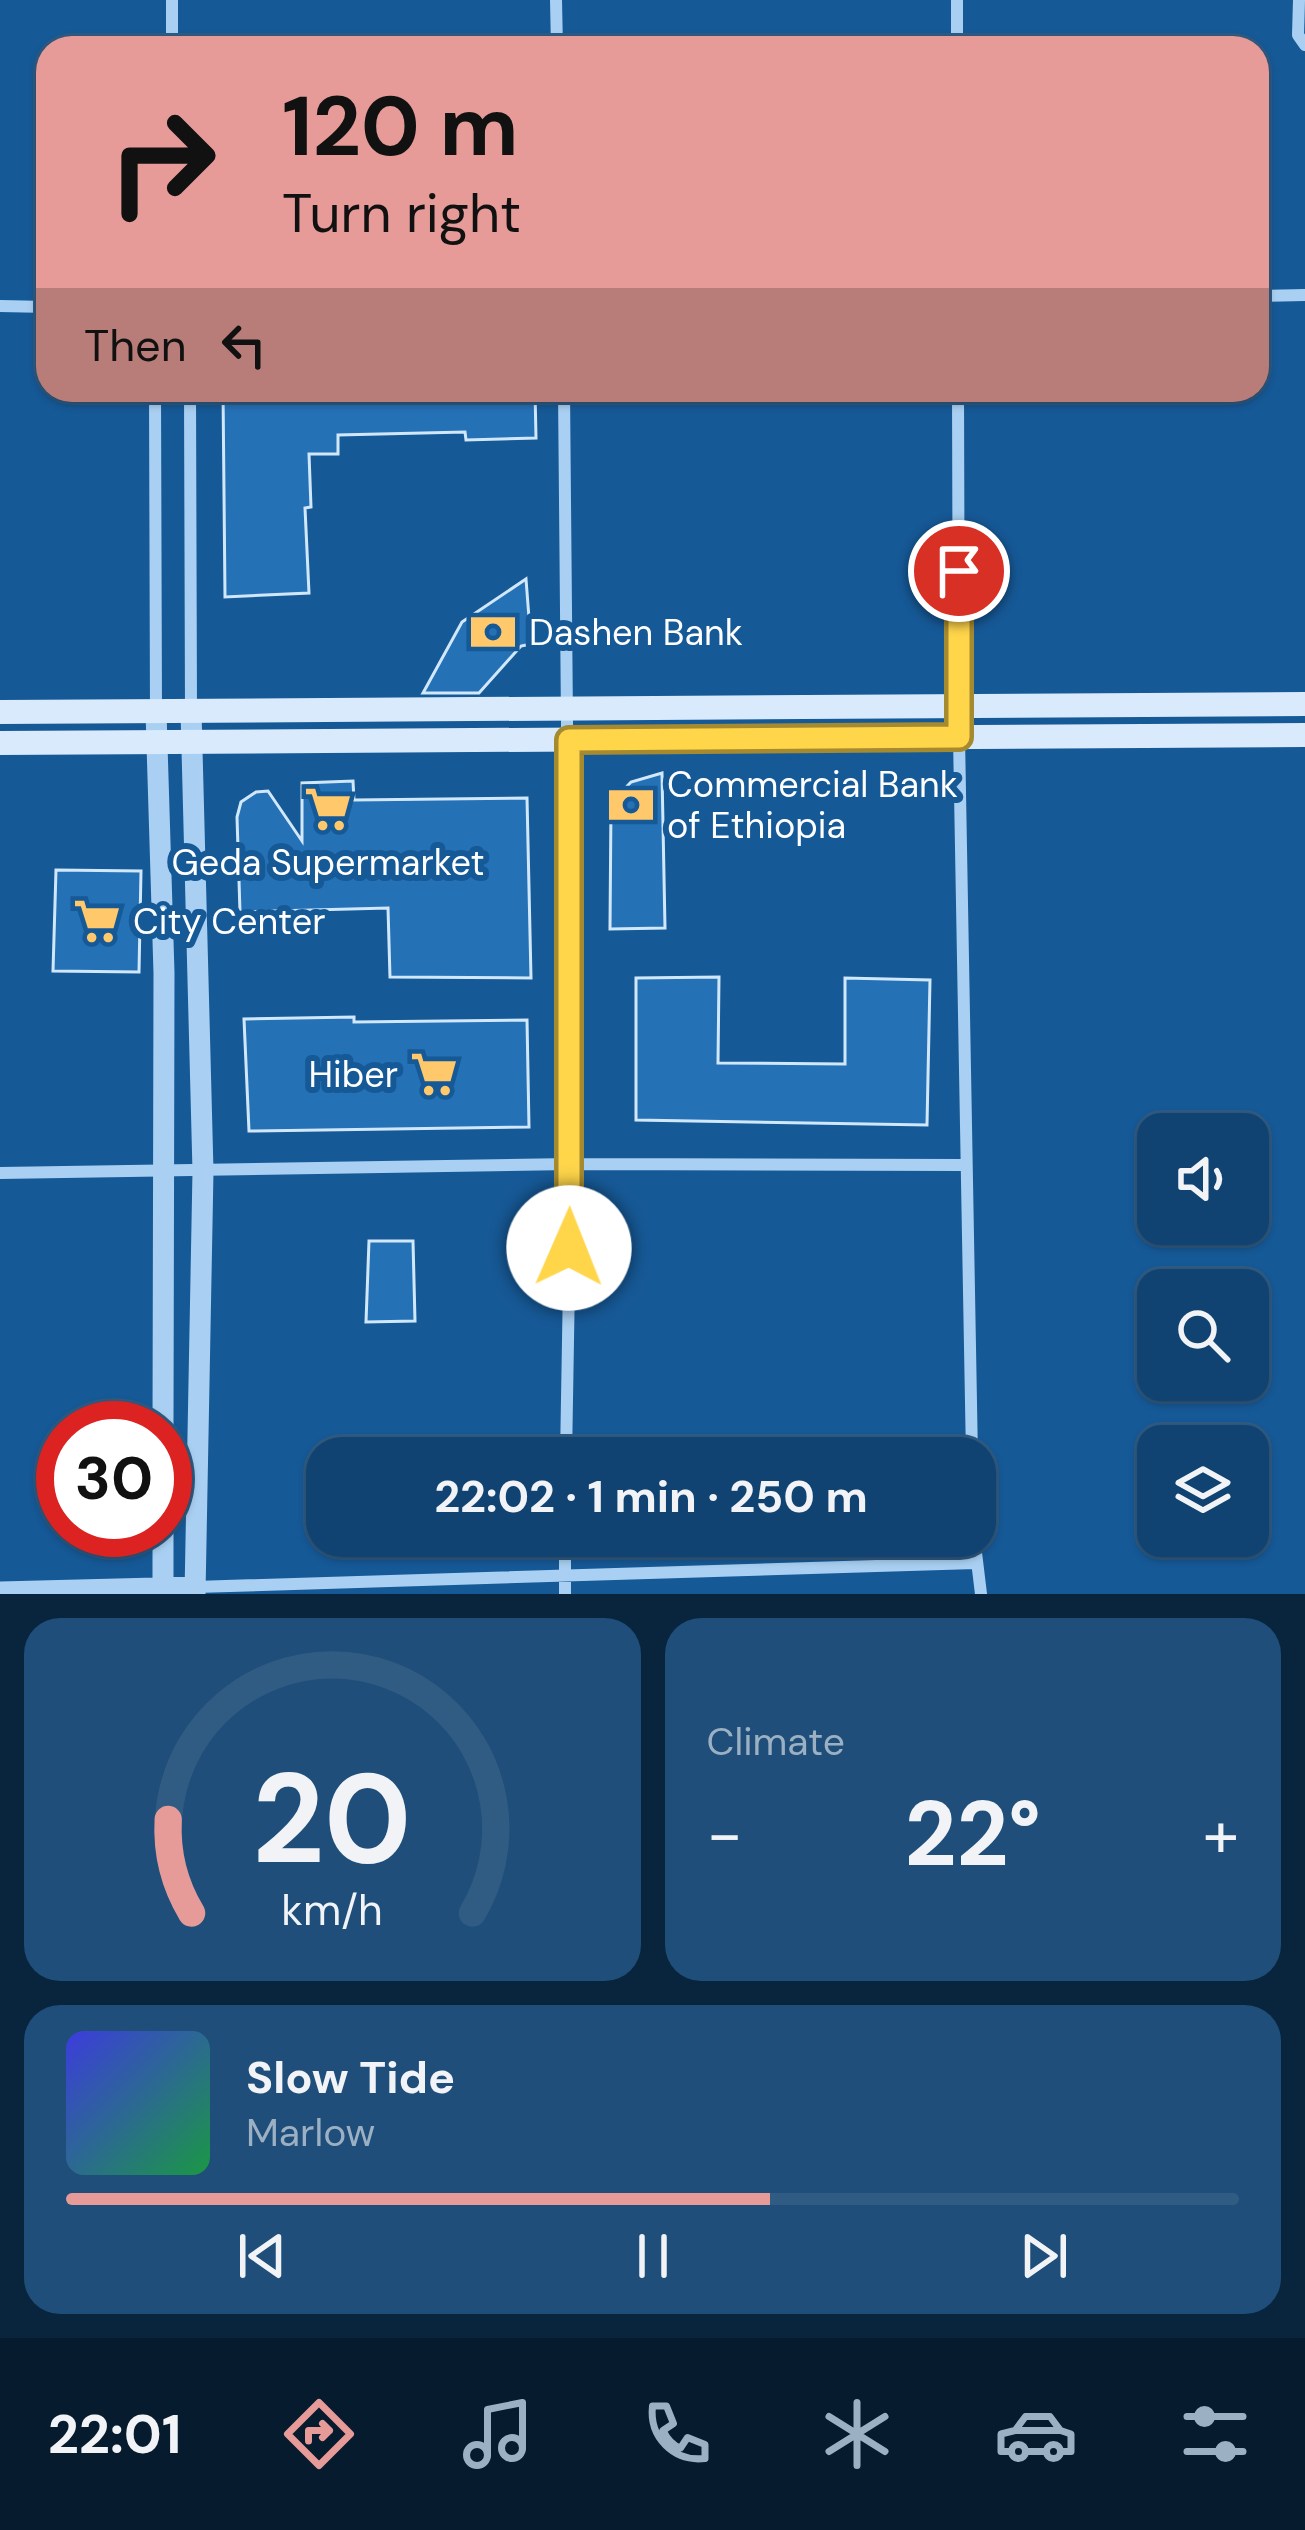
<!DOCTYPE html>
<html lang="en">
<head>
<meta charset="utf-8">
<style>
  :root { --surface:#104371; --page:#1e4e79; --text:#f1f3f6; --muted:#9cb0c3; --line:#305c84; --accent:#e69b98 }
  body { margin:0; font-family:"DM Sans",sans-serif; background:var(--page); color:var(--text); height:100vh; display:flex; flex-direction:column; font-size:45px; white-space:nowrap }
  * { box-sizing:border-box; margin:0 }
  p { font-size:39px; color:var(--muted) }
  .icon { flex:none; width:66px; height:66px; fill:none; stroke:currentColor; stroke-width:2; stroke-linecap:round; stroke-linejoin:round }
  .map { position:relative; height:1594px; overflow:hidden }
  .sheet { display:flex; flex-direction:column; gap:24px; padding:24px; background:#09253e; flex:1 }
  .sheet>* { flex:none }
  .banner { position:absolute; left:36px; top:36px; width:1233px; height:366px; border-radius:36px; box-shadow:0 3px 9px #0004,0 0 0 3px var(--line); background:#e69b98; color:#111; overflow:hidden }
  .buttons { position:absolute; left:1137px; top:1113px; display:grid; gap:24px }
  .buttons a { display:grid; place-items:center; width:132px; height:132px; border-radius:24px; background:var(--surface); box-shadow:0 3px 9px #0004,0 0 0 3px var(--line); font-size:60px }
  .speed { position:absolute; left:36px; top:1401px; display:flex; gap:24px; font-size:60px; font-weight:700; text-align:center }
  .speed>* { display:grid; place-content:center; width:156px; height:156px; border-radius:50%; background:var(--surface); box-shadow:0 3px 9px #0004,0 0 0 3px var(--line); line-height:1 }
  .speed .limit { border:18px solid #d22; background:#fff; color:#111 }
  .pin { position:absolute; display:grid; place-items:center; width:102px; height:102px; color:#fff; margin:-51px; border:6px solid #fff; border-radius:50%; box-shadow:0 3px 12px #0007 }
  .me { position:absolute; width:132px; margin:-66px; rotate:1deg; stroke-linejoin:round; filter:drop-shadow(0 0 9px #0008) }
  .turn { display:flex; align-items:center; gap:42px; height:252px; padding:0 48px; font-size:54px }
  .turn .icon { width:156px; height:156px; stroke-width:2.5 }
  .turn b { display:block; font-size:84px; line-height:102px }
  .then { display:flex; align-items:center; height:114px; padding:0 48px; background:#0003; gap:24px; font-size:45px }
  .big { font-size:90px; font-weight:700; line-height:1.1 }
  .sheet .card { flex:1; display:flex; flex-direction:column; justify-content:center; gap:18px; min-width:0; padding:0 42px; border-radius:36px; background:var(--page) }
  .sheet .dial { align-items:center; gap:0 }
  .dial svg { height:312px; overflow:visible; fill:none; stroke:var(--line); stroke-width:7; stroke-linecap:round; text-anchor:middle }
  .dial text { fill:var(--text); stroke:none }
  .song { display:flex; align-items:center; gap:36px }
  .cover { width:144px; height:144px; border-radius:18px; background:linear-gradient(135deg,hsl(240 70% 55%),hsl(140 70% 35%)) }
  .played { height:12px; border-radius:6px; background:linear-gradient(90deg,var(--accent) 60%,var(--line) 60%) }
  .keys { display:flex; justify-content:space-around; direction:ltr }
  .heat { display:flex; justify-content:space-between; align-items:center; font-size:66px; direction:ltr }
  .sheet .tiles { flex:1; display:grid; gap:24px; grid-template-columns:1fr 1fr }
  .card:last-child { grid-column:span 2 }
  .trip { position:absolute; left:306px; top:1437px; width:690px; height:120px; border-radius:36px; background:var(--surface); box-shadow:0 3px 9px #0004,0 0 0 3px var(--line); font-weight:700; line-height:120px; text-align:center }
  .dock { display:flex; height:192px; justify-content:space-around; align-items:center; background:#061b2d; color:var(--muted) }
  .dock .icon { width:84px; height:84px }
  .dock .selected { color:var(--accent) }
  .dock b { font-size:54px; color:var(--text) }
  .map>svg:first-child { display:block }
  .building { fill:#2571b6; stroke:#d1e8fc; stroke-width:3 }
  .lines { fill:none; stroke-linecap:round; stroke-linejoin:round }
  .minor { stroke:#a9d0f2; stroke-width:12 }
  .tertiary { stroke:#a9d0f2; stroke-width:21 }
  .secondary { stroke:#d8eafc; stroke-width:24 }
  .route-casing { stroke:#a68a30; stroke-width:30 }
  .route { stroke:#ffd54a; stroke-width:21 }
  .labels { text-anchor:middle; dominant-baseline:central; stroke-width:12; stroke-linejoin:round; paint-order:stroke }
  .poi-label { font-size:36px; fill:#fff; stroke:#165997; text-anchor:start }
</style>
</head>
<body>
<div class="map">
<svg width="1305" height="1594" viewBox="0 0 1305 1594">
  <rect width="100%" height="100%" fill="#165997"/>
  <path class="building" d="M223,390H535L536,438L466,440L465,432L338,435V454H309L311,507L305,508L309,593L225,597Z
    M526,579L531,644L521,646L479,693H423L462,622Z
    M662,773L665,928L610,929L611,803L631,782Z
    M353,781L354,800L527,798L531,978L390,977L388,908L240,912L237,817L241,802L256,792L268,791L302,841V783Z
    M56,870L141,871L139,972L53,971Z
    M719,977L718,1063L845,1064V978L930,980L927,1125L636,1120V978Z
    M354,1017V1022L527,1020L529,1127L249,1131L244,1019Z
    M369,1241H413L415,1321L366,1322Z"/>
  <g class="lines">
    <path class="minor" d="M556,0L557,48
      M957,0V48
      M1299,0L1298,35L1305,45
      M172,48V0
      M1257,296L1305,295
      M0,306L48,307
      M155,390L156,712
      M190,390L191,710
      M564,390L571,1164L566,1458
      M958,390L959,737L972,1458
      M0,1173L571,1164L965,1165
      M974,1536L981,1594
      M195,1587L975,1563
      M565,1594V1536"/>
    <path class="tertiary" d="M191,711L203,1171L195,1594
      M156,712L164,973L163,1428
      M163,1530V1594
      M0,1592L195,1587"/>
    <path class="secondary" d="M0,712L1305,704
      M0,743L1305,735"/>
  </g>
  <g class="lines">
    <defs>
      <path id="route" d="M569,1248V740L959,737V571"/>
    </defs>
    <use href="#route" class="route-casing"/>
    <use href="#route" class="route"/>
  </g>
  <defs>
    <symbol id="bank-bare" viewBox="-9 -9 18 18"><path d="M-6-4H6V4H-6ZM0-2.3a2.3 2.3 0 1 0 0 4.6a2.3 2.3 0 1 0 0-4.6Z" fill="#ffc86a" stroke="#165997" stroke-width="2.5" paint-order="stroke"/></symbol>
    <symbol id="supermarket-bare" viewBox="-9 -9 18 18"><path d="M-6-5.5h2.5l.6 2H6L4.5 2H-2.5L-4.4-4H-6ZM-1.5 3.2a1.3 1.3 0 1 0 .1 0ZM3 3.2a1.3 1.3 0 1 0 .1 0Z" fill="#ffc86a" stroke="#165997" stroke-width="2.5" paint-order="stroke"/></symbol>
  </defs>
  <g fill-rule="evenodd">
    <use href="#bank-bare" x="460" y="599" width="66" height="66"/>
    <use href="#bank-bare" x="598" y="772" width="66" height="66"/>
    <use href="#supermarket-bare" x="295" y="776" width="66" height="66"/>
    <use href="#supermarket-bare" x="64" y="888" width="66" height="66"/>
    <use href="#supermarket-bare" x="401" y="1041" width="66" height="66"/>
  </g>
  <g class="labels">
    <g class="poi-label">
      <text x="529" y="632">Dashen Bank</text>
      <text x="667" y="784">Commercial Bank<tspan x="667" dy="41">of Ethiopia</tspan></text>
      <text x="328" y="862" text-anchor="middle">Geda Supermarket</text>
      <text x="133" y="921">City Center</text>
      <text x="398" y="1074" text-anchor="end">Hiber</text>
    </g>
  </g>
</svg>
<div class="buttons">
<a><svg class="icon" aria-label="sound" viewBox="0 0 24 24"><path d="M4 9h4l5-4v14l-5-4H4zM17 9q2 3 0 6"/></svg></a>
<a><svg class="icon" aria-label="search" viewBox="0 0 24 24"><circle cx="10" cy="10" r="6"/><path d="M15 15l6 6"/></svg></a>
<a><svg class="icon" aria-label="layers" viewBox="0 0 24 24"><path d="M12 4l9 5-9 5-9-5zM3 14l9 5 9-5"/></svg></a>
</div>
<div class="speed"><div class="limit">30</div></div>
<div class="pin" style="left:959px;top:571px;background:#d93025"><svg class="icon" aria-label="arrive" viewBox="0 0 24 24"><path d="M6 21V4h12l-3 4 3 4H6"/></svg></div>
<svg class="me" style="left:569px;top:1248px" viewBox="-20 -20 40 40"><circle r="19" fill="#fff"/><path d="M0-13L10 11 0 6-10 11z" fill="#ffd54a"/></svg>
<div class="trip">22:02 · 1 min · 250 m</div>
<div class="banner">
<div class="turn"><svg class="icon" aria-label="right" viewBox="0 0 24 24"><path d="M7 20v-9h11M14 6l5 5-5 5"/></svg><div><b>120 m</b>Turn right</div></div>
<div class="then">Then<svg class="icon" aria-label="left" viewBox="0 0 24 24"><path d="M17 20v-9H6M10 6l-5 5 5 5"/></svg></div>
</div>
</div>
<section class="sheet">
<div class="tiles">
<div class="card dial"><svg viewBox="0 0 100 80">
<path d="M14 69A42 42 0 1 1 86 69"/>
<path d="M14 69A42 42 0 0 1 8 45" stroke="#e69b98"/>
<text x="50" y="56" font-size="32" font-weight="700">20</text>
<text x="50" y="72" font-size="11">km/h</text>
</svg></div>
<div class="card"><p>Climate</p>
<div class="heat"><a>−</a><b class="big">22°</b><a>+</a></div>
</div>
<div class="card">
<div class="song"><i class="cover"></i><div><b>Slow Tide</b><p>Marlow</p></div></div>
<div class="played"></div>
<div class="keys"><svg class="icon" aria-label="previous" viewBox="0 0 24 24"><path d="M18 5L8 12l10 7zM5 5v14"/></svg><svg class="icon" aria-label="pause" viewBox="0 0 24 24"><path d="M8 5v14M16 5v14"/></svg><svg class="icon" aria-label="next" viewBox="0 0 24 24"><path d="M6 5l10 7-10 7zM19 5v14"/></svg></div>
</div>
</div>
</section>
<nav class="dock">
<b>22:01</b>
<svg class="icon selected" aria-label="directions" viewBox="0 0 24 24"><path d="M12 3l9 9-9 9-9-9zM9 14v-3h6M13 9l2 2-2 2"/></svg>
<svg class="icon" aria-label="music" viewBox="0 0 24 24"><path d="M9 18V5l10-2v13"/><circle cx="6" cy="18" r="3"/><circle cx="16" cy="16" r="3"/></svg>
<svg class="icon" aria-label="phone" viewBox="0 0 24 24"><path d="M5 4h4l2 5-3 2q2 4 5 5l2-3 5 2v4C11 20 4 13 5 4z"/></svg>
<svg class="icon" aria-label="climate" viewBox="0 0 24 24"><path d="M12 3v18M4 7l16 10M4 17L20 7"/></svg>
<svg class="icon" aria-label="car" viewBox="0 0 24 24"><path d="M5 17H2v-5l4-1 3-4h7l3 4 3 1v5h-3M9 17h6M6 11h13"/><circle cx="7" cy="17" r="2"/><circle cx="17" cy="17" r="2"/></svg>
<svg class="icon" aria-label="filters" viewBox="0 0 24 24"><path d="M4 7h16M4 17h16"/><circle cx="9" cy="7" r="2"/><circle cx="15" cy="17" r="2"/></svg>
</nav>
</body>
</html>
